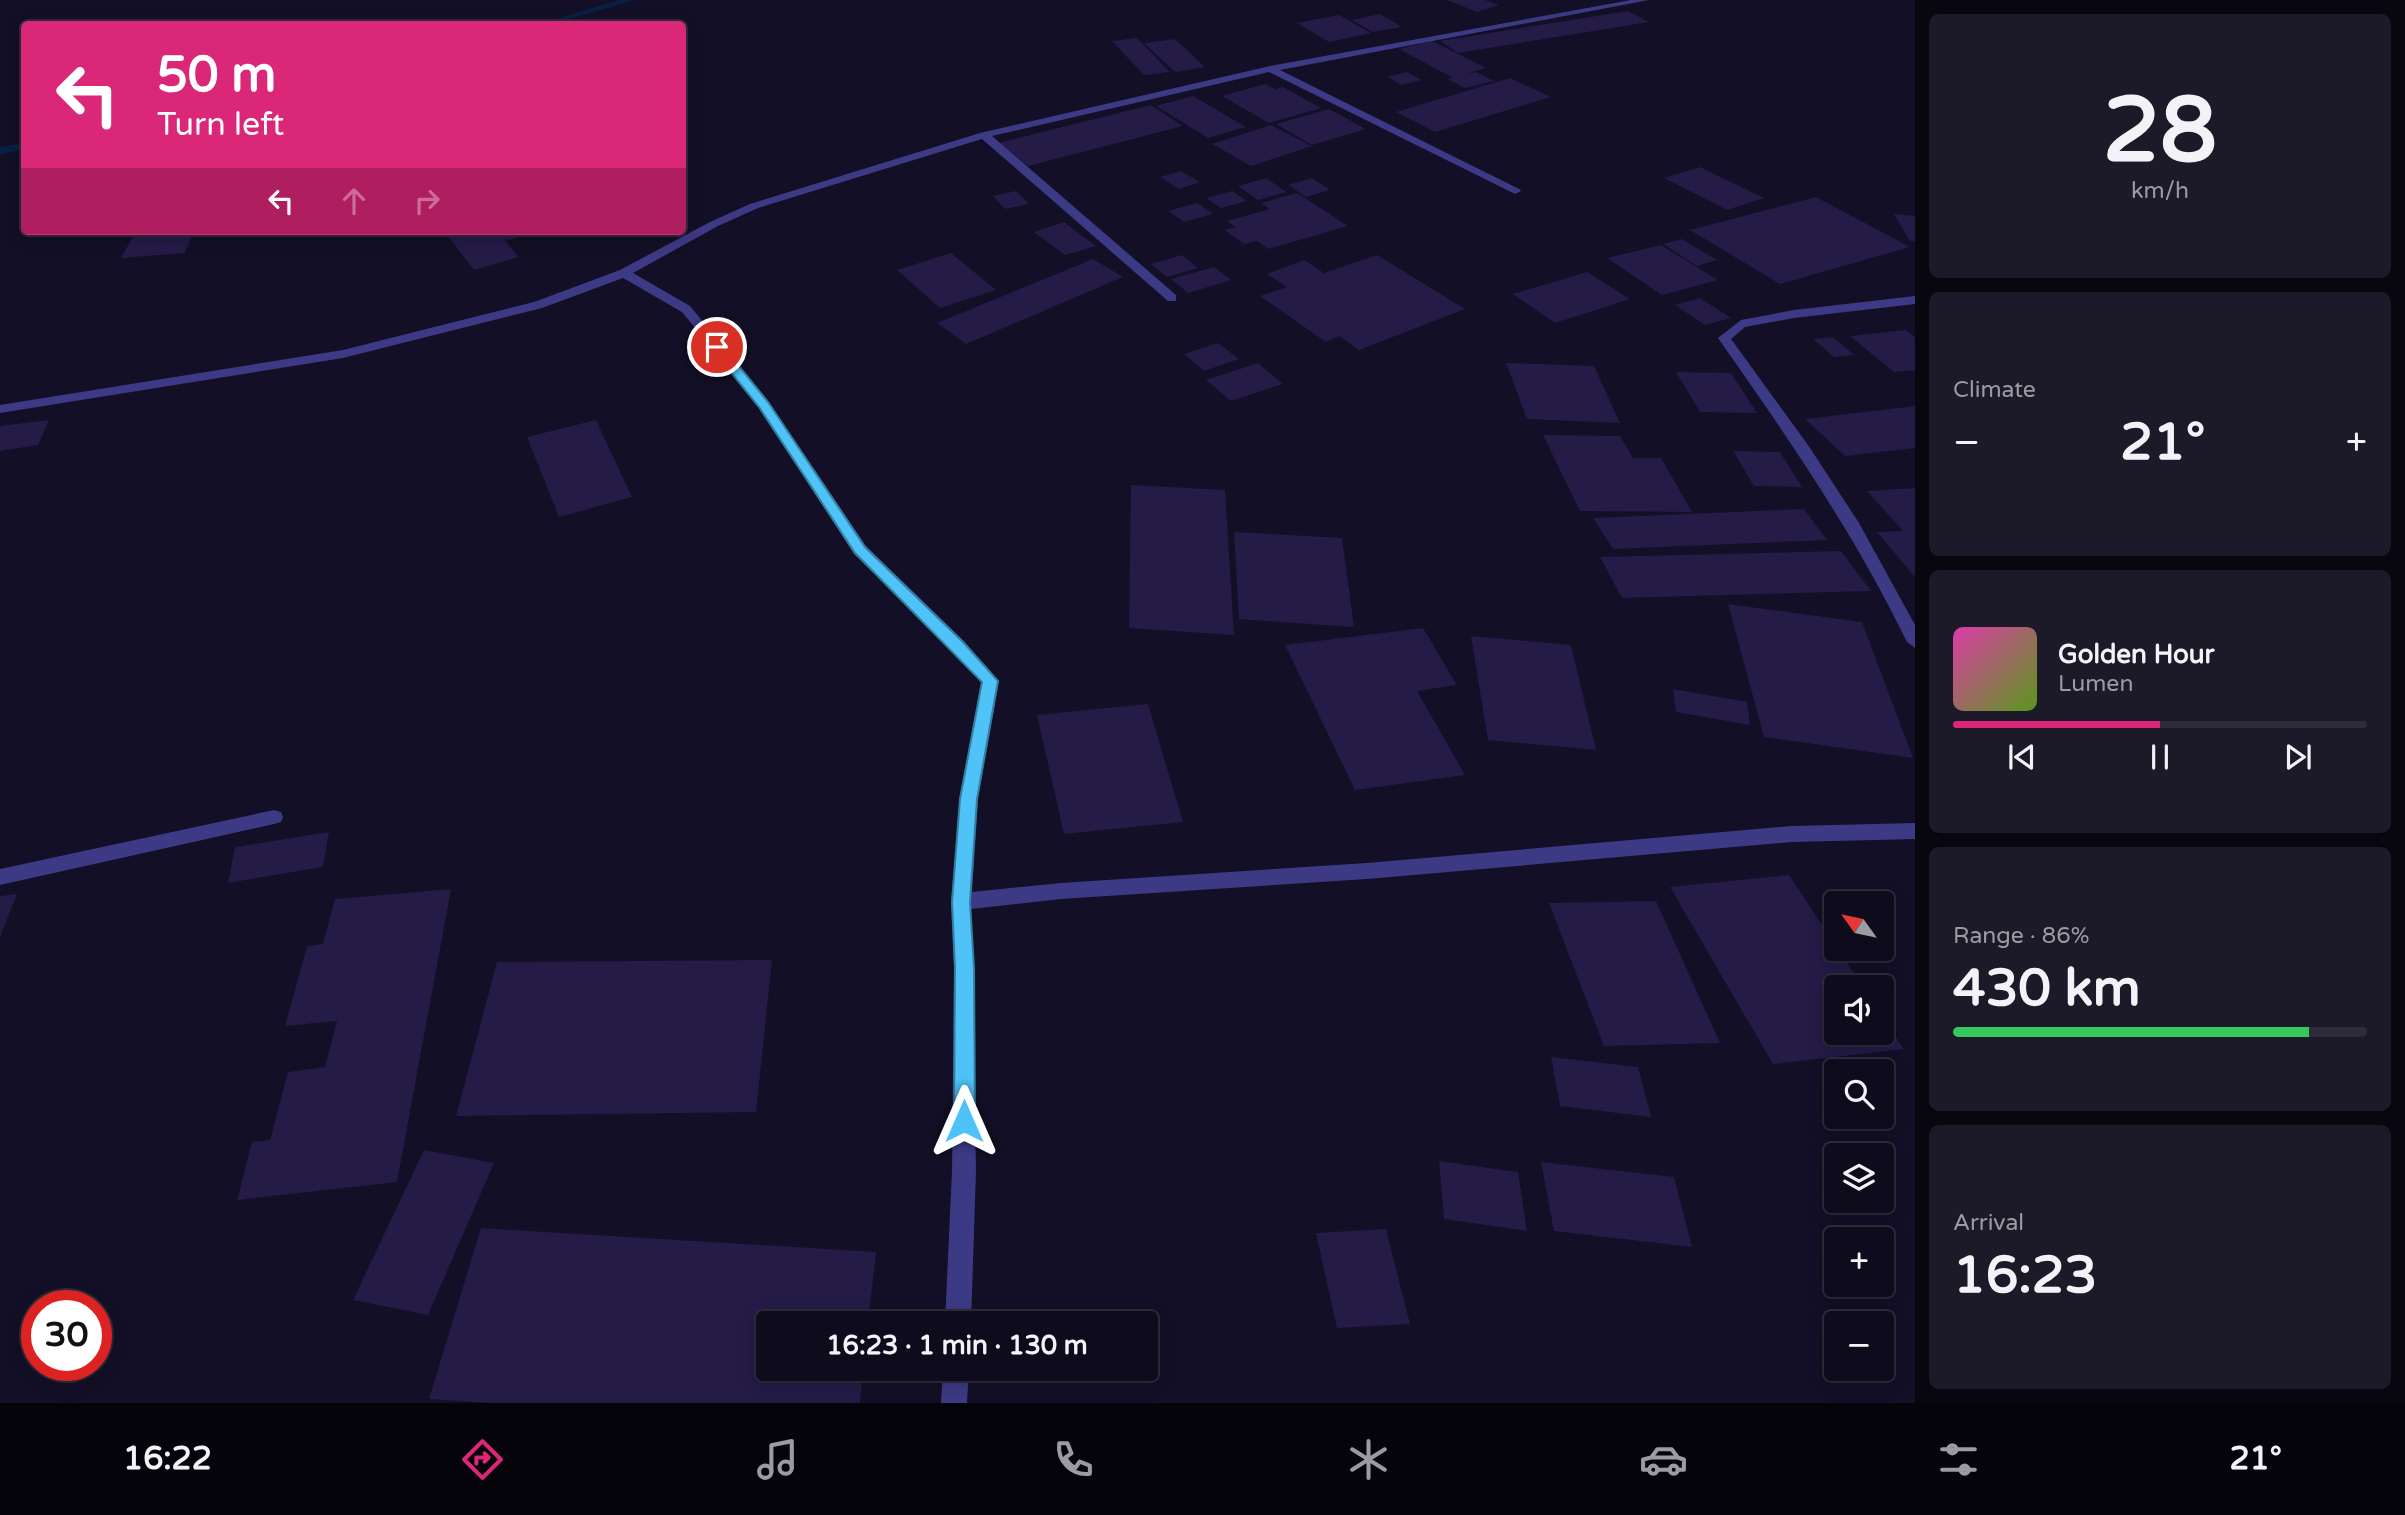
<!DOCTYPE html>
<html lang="en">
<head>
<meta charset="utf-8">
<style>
  :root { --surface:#0e0b1c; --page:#1c1929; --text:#f1f3f6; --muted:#9b9ba3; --line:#2e2b3b; --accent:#db2777 }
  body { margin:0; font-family:"Varela Round",sans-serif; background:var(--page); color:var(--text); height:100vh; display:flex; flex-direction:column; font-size:26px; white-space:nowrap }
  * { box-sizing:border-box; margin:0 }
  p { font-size:23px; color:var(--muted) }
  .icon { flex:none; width:38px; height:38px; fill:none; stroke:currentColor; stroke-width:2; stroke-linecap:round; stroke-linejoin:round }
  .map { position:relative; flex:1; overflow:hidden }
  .drawer { display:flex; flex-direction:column; gap:14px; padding:14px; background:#08060f; width:490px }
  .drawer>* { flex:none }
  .guide { position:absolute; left:21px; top:21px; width:665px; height:214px; border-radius:7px; box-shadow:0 4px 18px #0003,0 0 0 2px var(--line); background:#db2777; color:#fff; overflow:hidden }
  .needle { width:46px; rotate:303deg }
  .tools { position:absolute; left:1824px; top:891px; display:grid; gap:14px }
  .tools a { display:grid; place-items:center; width:70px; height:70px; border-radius:7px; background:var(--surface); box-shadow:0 4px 18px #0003,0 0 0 2px var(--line); font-size:35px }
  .speed { position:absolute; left:21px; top:1290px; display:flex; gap:14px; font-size:35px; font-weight:700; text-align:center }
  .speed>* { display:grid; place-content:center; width:91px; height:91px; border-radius:50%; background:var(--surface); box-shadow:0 4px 18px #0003,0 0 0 2px var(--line); line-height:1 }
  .speed .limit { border:10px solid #d22; background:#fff; color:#111 }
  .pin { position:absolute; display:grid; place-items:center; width:60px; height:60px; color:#fff; margin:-30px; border:4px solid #fff; border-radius:50%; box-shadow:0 2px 7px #0007 }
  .me { position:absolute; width:77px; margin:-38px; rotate:0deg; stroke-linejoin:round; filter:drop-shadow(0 0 5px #0008) }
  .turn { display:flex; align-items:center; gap:24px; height:147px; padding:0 21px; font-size:32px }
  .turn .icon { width:91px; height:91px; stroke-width:2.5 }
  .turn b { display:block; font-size:49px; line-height:60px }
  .lanes { display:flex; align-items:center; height:66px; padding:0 21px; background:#0003; justify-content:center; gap:35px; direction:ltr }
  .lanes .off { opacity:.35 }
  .big { font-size:52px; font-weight:800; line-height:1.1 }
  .drawer .tile { flex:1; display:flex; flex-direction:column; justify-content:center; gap:10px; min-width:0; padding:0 24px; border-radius:10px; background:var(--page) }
  .drawer .dial { align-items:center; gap:0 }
  .dial b { font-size:91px; line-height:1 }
  .song { display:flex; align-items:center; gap:21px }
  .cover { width:84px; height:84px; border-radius:10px; background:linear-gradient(135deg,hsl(320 70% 55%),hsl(90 70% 35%)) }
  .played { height:7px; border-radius:4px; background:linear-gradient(90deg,var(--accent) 50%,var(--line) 50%) }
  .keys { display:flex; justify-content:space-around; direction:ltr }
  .heat { display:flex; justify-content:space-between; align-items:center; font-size:38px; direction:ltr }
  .charge { height:10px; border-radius:5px; background:linear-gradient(90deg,#34c759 86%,var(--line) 0) }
  .trip { position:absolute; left:756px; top:1311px; width:402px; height:70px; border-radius:7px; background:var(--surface); box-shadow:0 4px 18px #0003,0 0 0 2px var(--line); font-weight:800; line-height:70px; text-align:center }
  .dock { display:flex; height:112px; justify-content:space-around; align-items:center; background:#06040b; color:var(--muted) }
  .dock .icon { width:49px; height:49px }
  .dock .selected { color:var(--accent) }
  .dock b { font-size:32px; color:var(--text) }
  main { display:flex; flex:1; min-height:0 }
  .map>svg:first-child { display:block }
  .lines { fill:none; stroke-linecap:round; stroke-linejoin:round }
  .stream { fill:#0a1f44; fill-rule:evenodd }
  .building { fill:#241b47 }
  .minor { fill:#3d3a85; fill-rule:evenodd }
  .route { fill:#4fc3f7; stroke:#337fa1; stroke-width:2 }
</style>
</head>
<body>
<main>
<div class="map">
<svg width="1915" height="1403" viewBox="0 0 1915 1403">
  <rect width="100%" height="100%" fill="#130f26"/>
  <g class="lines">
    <path class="stream" d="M619,0H635L553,24H539Z
      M24,143V149L0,155V147Z"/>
  </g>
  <path class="building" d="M1447,0H1485L1499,5L1477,12Z
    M1628,11L1649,22L1458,53L1440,41Z
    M1380,14L1402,27L1373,32L1352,20Z
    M1339,15L1371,33L1329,42L1297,23Z
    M1137,38L1170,72L1144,75L1112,41Z
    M1175,39L1205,67L1175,72L1144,43Z
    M1432,41L1486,68L1466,74L1476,72L1494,81L1465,88L1447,79L1453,78L1399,49Z
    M1407,72L1421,80L1402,85L1387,77Z
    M1510,78L1551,97L1435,132L1396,112Z
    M1265,84L1275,89L1283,87L1321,108L1269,123L1222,96Z
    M1193,96L1246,127L1208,138L1156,106Z
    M1151,105L1183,126L1028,166L998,143Z
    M1329,109L1366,129L1312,145L1276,124Z
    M1271,125L1312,146L1251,166L1212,144Z
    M1700,167L1764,198L1727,210L1664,178Z
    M1181,171L1200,182L1179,189L1160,177Z
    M1266,178L1286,192L1258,200L1238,186Z
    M1312,178L1330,190L1306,197L1288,185Z
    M1016,191L1029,204L1005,209L993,196Z
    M1232,191L1247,201L1221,208L1206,198Z
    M1297,193L1348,226L1268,249L1257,241L1244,244L1225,230L1236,227L1227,221L1270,209L1261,203Z
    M1816,197L1910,247L1780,284L1690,230Z
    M1197,203L1213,214L1184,222L1168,211Z
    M1894,214L1915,216V242L1910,241Z
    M1064,222L1096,246L1065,255L1034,232Z
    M136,231H195L184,253L121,258Z
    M444,231H538V232L505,241L519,257L474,270Z
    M1682,239L1717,260L1697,266L1663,244Z
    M1661,245L1718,280L1662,295L1607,258Z
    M951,253L996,290L940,308L897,270Z
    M1182,255L1198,268L1167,277L1151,264Z
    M1377,255L1465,309L1359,350L1339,336L1326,342L1260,296L1287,287L1267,274L1304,260L1324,273Z
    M1093,259L1123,277L966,344L937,323Z
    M1214,267L1231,280L1188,293L1171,279Z
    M1587,272L1630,299L1555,323L1513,294Z
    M1700,298L1731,318L1705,325L1675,305Z
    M1905,330L1915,337V370L1894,372L1850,336Z
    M1833,337L1854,355L1834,357L1813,339Z
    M1218,343L1239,359L1204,371L1184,354Z
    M1258,363L1283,384L1231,401L1206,380Z
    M1506,363L1594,366L1620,423L1527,419Z
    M1676,372L1731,373L1757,413L1700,412Z
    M1915,406V448L1845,456L1805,419Z
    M49,420L38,445L0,451V426Z
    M596,420L632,497L559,517L527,437Z
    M1543,435L1620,436L1633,458H1661L1692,512L1580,511Z
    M1733,451L1780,452L1802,487L1754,486Z
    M1131,485L1225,490L1234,635L1129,628Z
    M1915,488V577L1877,532L1903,531L1867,491Z
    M1804,509L1827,540L1613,549L1593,518Z
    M1234,532L1342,538L1354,627L1239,619Z
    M1841,551L1871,591L1622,598L1600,557Z
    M1728,604L1862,622L1913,758L1764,737Z
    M1423,628L1457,685L1417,691L1465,775L1355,790L1285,645Z
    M1471,636L1571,645L1596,750L1488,740Z
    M1673,689L1747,702L1750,725L1676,712Z
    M1148,704L1183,822L1064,834L1037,715Z
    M329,832L323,867L228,883L235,847Z
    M1789,875L1863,987H1836V1032H1881V1015L1904,1049L1773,1064L1670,887Z
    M451,889L397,1182L237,1200L252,1142L270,1140L288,1072L325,1067L337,1021L285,1026L307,946L323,944L335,899Z
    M17,894L0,937V896Z
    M1656,901L1720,1043L1604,1046L1549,903Z
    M772,960L756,1112L456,1116L497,962Z
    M1551,1057L1638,1067L1651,1117L1560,1106Z
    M424,1150L494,1163L428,1315L353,1300Z
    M1439,1161L1518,1172L1527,1231L1444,1219Z
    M1541,1162L1674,1177L1692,1247L1554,1231Z
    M481,1228L876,1252L868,1323H768V1368H863L860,1403H490L429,1399Z
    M1386,1229L1410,1324L1337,1328L1316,1233Z"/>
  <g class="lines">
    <path class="minor" d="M1631,0H1649L1280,70L1519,189L1521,191L1515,194L1269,72L992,136L1176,295V301H1168L982,139L758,208L718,226L633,273L690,306L769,402L866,546L964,641L999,681L978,799L972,892L1061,883L1367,863L1792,826L1915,823V839L1792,842L1367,879L1061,899L971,909L976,1171L971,1323H945L952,1171L954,968L951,902L960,799L981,682L952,649L854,554L759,407L682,312L623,278L542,308L343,358L0,413V405L343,350L534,302L620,270L710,222L750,204L980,133L1270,66Z
      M1915,296V304L1794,318L1745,327L1731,339L1808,445L1859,523L1915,625V648L1907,642C1854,533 1787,436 1718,338L1741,320L1794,310Z
      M274,810L281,812L283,817L281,822L274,824L0,885V869Z
      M943,1368H969L967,1403H941Z"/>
  </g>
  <path class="route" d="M713,345H722L768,402L865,547L963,642L998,681L977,799L970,902L974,968L975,1121L972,1127L964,1130L957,1127L954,1121L955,968L952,902L960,799L982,682L855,553L759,407L713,350Z"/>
</svg>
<div class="tools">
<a><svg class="needle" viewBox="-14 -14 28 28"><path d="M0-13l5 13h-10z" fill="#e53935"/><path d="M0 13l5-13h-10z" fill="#9b9ba3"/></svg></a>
<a><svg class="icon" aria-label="sound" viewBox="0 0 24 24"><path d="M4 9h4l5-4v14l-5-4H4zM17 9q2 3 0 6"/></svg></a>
<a><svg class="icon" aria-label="search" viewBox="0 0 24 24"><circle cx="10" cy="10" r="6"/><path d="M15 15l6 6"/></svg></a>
<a><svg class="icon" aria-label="layers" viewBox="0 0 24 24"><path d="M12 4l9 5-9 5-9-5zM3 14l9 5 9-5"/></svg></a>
<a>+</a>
<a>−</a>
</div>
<div class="speed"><div class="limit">30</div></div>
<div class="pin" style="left:717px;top:347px;background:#d93025"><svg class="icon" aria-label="arrive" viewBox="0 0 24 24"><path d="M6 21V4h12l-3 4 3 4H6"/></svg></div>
<svg class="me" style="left:964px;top:1121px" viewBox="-20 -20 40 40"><path d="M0-17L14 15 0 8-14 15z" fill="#4fc3f7" stroke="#fff" stroke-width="4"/></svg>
<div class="trip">16:23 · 1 min · 130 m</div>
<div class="guide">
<div class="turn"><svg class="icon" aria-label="left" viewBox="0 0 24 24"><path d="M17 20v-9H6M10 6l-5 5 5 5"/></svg><div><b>50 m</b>Turn left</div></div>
<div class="lanes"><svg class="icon" aria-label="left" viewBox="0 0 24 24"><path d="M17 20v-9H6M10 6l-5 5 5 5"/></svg><svg class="icon off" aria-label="ahead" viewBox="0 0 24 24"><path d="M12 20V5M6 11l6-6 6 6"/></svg><svg class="icon off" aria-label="right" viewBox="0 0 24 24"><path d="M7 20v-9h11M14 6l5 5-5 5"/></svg></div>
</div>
</div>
<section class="drawer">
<div class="tile dial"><b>28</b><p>km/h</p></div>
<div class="tile"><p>Climate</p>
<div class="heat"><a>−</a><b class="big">21°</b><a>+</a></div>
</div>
<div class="tile">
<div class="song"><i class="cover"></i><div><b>Golden Hour</b><p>Lumen</p></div></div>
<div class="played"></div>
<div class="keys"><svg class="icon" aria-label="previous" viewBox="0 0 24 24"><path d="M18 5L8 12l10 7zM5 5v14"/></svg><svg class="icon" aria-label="pause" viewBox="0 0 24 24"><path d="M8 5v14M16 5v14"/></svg><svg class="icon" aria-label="next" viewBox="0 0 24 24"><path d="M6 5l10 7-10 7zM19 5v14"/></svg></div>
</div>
<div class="tile"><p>Range · 86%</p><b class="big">430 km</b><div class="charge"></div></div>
<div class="tile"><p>Arrival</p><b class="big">16:23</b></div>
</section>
</main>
<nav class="dock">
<b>16:22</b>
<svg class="icon selected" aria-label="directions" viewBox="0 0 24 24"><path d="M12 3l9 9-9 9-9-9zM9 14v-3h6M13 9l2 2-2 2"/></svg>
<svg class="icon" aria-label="music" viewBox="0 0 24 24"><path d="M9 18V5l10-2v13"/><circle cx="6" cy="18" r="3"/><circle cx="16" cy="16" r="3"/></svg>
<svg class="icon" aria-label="phone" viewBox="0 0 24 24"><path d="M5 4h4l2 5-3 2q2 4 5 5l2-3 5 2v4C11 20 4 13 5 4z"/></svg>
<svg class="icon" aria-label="climate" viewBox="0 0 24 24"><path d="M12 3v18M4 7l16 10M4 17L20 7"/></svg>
<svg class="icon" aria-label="car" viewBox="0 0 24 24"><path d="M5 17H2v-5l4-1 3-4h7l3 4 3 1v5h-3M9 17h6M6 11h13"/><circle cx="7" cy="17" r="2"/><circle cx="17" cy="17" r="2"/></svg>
<svg class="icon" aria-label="filters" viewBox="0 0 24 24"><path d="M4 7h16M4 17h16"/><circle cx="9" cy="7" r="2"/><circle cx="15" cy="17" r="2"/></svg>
<b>21°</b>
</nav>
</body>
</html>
